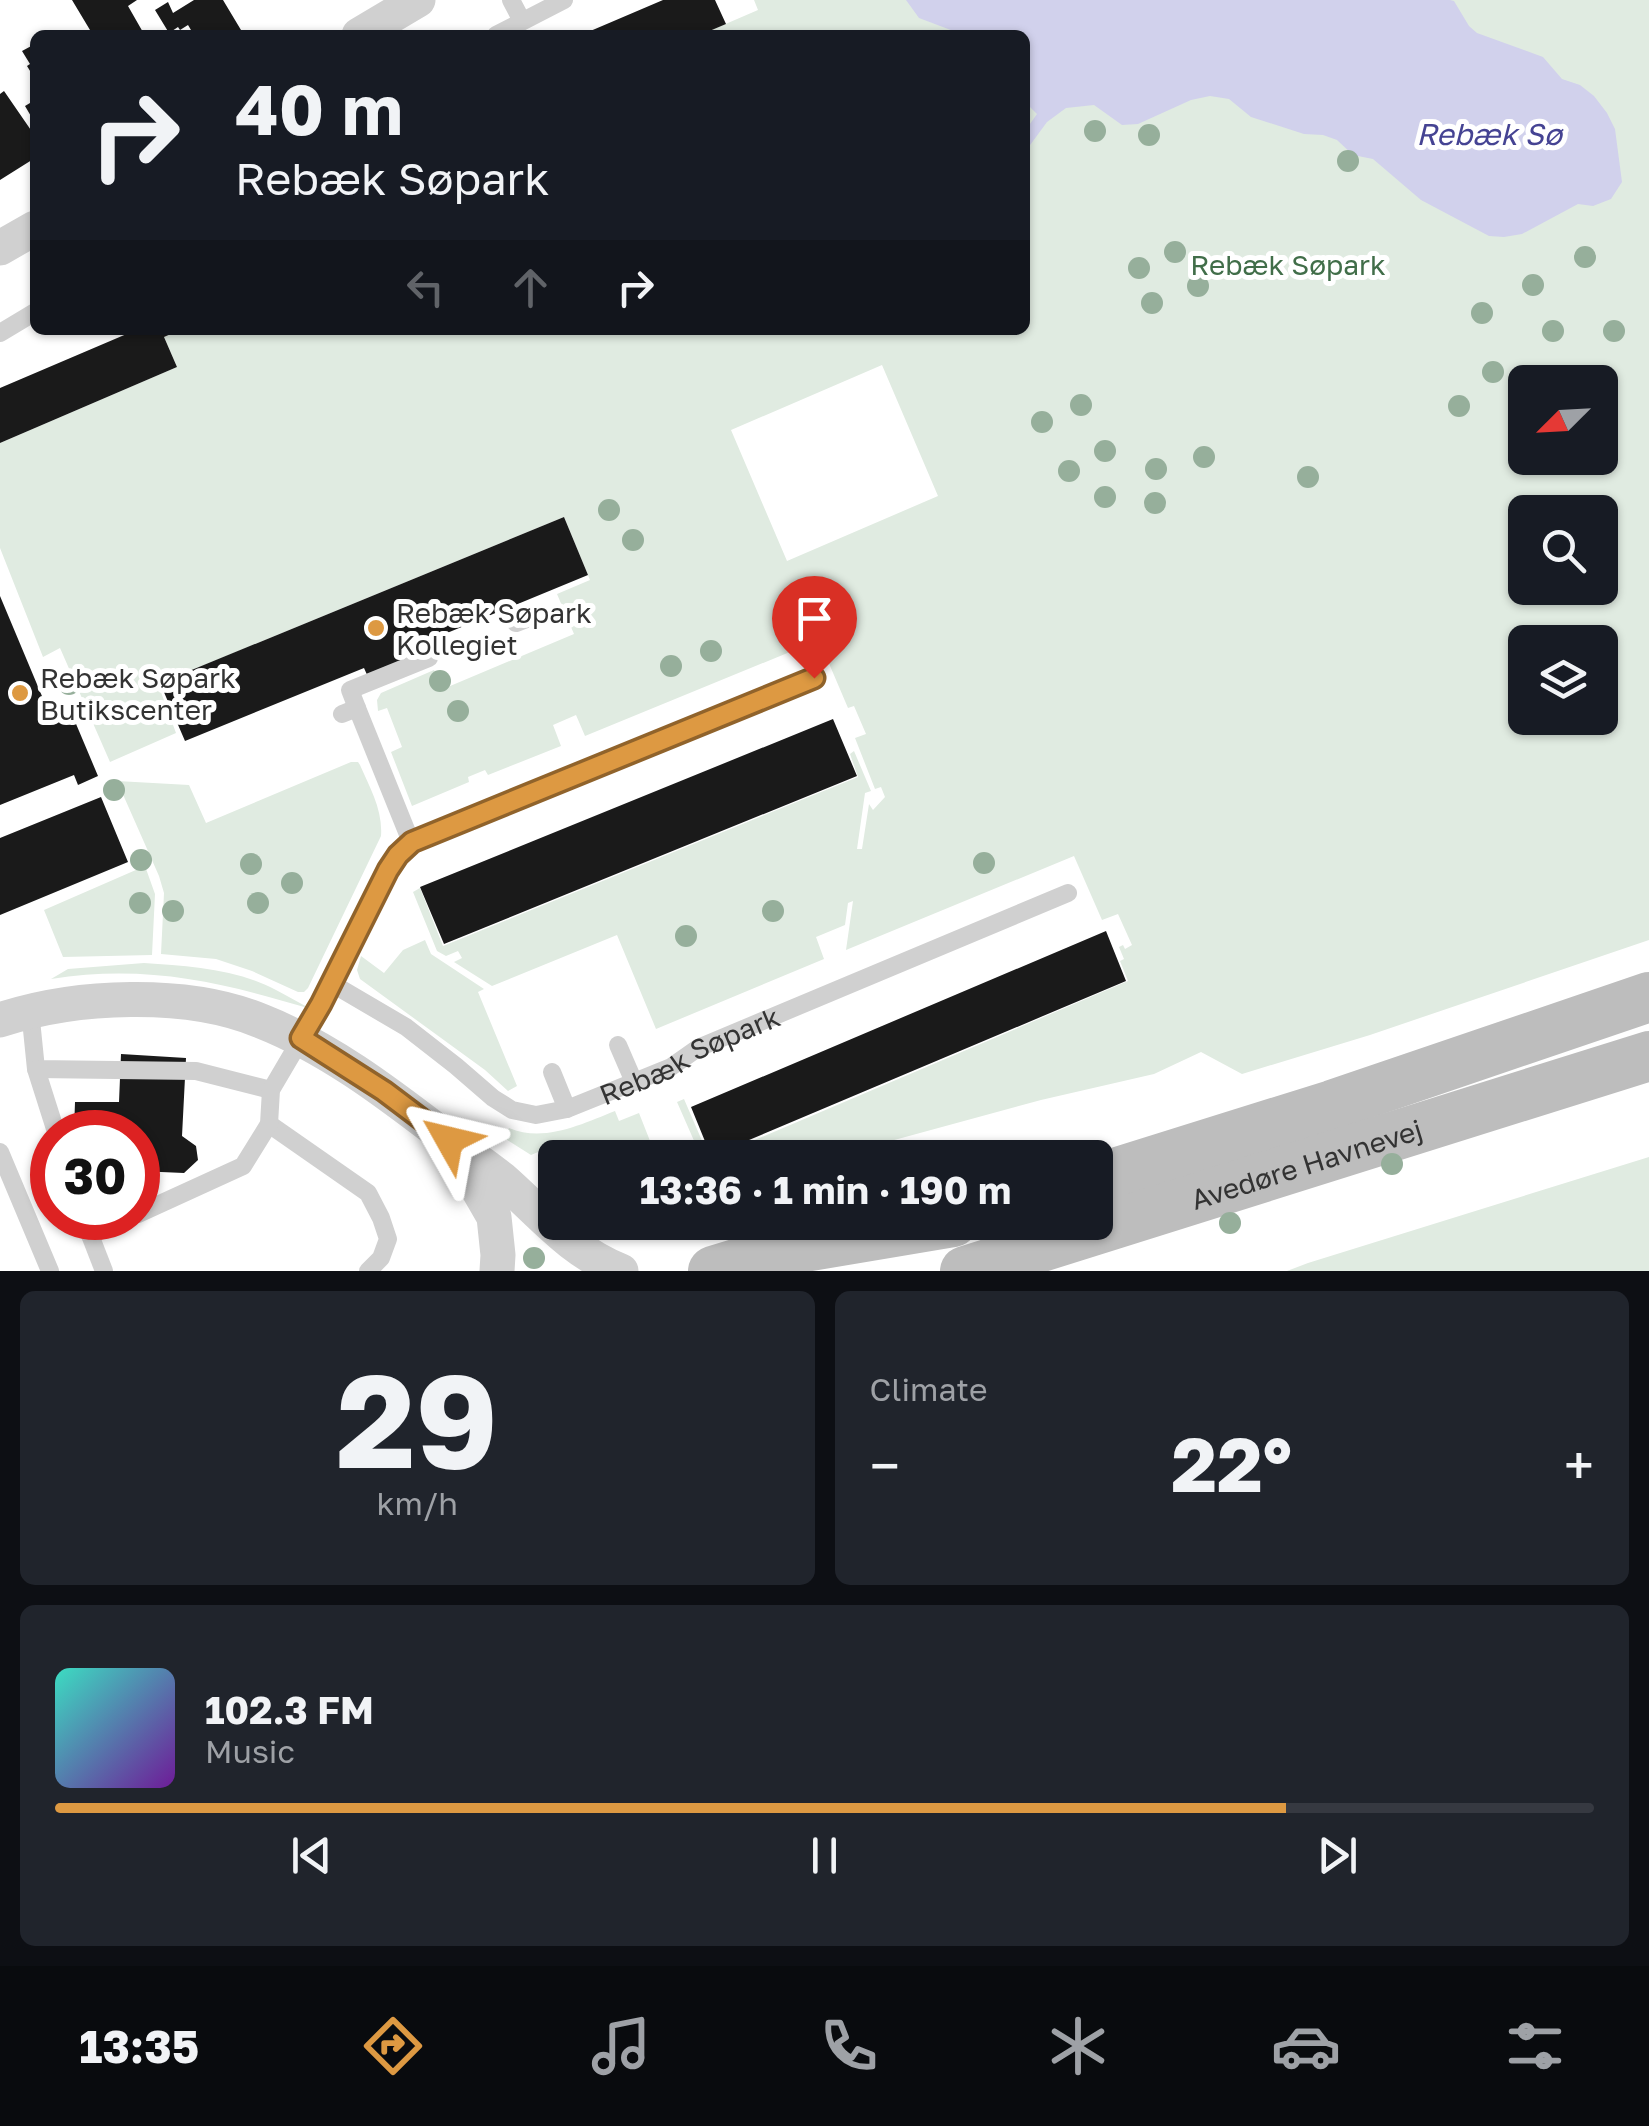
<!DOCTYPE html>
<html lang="en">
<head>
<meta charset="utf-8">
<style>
  :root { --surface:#171b24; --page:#20242c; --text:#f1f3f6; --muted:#9ea1a6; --line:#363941; --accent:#dd9942 }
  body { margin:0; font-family:"Golos Text",sans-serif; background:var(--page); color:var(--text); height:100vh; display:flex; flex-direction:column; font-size:38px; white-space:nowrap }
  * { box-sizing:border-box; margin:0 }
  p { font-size:32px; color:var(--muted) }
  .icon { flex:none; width:55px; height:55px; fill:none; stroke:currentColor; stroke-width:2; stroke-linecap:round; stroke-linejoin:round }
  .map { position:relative; height:1271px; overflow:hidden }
  .drawer { display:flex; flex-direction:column; gap:20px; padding:20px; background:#0d0f14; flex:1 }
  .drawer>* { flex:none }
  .top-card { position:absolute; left:30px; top:30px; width:1000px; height:305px; border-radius:15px; box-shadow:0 2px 8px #0004; background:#171b24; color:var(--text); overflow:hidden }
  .needle { width:65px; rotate:246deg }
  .fabs { position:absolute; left:1508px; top:365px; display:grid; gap:20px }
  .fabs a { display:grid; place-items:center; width:110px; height:110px; border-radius:15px; background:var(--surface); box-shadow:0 2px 8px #0004; font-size:50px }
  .speed { position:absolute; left:30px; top:1110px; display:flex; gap:20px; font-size:50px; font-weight:700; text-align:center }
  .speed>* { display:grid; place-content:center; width:130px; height:130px; border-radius:50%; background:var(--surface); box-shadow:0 2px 8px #0004; line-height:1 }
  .speed .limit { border:15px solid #d22; background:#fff; color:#111 }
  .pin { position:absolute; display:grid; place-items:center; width:85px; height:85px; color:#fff; margin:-102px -42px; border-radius:50% 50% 50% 0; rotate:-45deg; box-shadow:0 0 10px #0007 }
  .pin .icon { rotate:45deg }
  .me { position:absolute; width:110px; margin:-55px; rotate:307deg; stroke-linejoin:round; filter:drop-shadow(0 0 8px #0008) }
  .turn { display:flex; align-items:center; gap:35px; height:210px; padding:0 40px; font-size:45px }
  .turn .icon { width:130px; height:130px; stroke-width:2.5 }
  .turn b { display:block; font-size:70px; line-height:85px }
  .lanes { display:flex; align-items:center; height:95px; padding:0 40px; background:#0003; justify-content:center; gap:50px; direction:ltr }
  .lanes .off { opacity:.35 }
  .big { font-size:75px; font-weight:700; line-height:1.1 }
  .drawer .widget { flex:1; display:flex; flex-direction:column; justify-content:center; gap:15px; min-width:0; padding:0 35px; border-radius:15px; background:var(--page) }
  .drawer .dial { align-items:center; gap:0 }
  .dial b { font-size:130px; line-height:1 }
  .song { display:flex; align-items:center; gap:30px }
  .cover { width:120px; height:120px; border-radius:15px; background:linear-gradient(135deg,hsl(170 70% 55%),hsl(280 70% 35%)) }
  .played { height:10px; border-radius:5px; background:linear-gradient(90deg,var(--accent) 80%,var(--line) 80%) }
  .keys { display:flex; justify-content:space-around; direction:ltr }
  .heat { display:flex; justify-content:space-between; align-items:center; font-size:55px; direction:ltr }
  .drawer .tiles { flex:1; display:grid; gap:20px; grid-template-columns:1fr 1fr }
  .widget:last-child { grid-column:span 2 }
  .trip { position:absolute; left:538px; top:1140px; width:575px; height:100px; border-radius:15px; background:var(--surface); box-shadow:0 2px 8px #0004; font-weight:700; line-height:100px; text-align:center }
  .tab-bar { display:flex; height:160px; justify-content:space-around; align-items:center; background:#090b0e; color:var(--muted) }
  .tab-bar .icon { width:70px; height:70px }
  .tab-bar .current { color:var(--accent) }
  .tab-bar b { font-size:45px; color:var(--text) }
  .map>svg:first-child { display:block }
  .green { fill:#e0ebe1; fill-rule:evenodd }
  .water { fill:#d1d1ec }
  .building { fill:#1a1a1a }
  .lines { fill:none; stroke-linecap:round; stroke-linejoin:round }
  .lane { stroke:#d0d0d0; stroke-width:18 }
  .street { stroke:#d0d0d0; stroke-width:35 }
  .secondary { stroke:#bdbdbd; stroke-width:50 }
  .tree { fill:#96af9b }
  .route-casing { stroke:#90632b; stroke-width:25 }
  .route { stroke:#dd9942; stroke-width:18 }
  .poi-dot { fill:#dd9942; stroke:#fff; stroke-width:4 }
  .labels { text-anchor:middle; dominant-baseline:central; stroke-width:10; stroke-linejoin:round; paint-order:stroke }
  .park-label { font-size:28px; fill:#416e49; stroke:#fff }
  .poi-label { font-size:28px; fill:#333; stroke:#fff; text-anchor:start }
  .street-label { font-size:28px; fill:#333; stroke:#fff }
  .water-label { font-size:30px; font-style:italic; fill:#454393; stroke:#fff }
</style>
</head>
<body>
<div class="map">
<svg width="1649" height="1271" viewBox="0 0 1649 1271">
  <rect width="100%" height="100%" fill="#fff"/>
  <path class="green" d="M754,0H1649V940L1370,1035L1242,1074L1201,1052L1154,1074L1041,1100L832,1157H715L1128,981L1120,961L1124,959L1119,947L1123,945L1125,949L1132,945L1118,914L1102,920L1074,856L846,950L853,901L848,903L845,925L816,937L824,959L656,1029L617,935L492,986L454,962L462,958L458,951L446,956L437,951L413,892L420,888L443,946L858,777L850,754L854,751L871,791L865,793L857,849H862L869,804L873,810L885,797L881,787L875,789L855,738L866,734L854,706L848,708L819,640L585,736L576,715L553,725L561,746L488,775L485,770L468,777L469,782L412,806L391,752L402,747L387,708L378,711L377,700L381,693L434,670L443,689L574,634L557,594L590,580L564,517L158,684L176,733L110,762L60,648L43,657L0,548V443L177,367L164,337L180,330H1025V35H700L758,10ZM882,365L938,496L787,561L731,430ZM1525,382H1600V458H1525ZM1525,512H1600V588H1525ZM1525,642H1600V718H1525Z
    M351,762H358L360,765C370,788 383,810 381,836L308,988L304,992H298L252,971L216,959L161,954L164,893L159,876L117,781L189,785L206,823Z
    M145,866L155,894L152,955L63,957L44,910Z
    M425,940L431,954L484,989L478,992L517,1086L508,1091L485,1070L360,979L357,970L361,956L384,973L403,950Z
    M144,963C188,966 237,969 276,990C288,996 299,1003 311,1009C221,982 146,964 51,979L68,969Z
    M684,1099L709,1157H577L557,1144L531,1155L504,1138L509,1128C544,1143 582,1124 615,1111L619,1121L639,1113L652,1146L668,1140L674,1152L695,1143L677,1102Z
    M1649,1157V1271H1287L1308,1263Z"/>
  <path class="water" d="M906,0H1450L1454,1L1469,26L1477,33L1543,57L1562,79L1580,85L1594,96L1607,113L1615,129L1622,182L1611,199L1593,206L1578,204L1522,234L1504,237L1489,236L1421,200L1373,159L1353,155L1337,140L1323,135L1304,134L1251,117L1229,99L1210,96L1191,100L1138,124L1122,125L1094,105L1066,108L1047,122L1025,152V131L1037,114L1025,102V35H964L919,18Z"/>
  <path class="building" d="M72,0H137L128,6L144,34L93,35Z
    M194,0H223L244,35H194L188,25L180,30L178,27L169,33L155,10L168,2L173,13Z
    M663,0H715L726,24L700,35H581Z
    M35,44V79L27,66L30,64L22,51Z
    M4,91L35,136V158L0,180V94Z
    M35,100V123L25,106Z
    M136,330H180L164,337L177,367L0,443V388Z
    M564,517L588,575L401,652L405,662L368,677L364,668L185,741L160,683Z
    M0,596L52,720L71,712L98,776L78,785L74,775L0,805Z
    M833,719L857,776L444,944L420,887Z
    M101,797L128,862L0,915V838Z
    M1106,931L1126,981L711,1156L691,1107Z
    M121,1054L186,1058L182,1136L196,1146L198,1160L184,1173L138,1171V1132H74L75,1102H119Z"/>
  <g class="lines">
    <g class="lane">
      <path d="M511,0L522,21"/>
      <path d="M496,35L564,0"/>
      <path d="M0,333L35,312"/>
      <path d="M516,623L529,618"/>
      <path d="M357,708L350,690L429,658"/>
      <path d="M342,714L357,708L411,842"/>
      <path id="s1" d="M331,983L406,1027L456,1066L493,1098L512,1110L536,1115L567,1109L634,1082L671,1067L698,1048L1068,893"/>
      <path d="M30,1010L36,1069L196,1071L271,1090"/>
      <path d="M618,1045L634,1082"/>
      <path d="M36,1069L56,1132"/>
      <path d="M552,1072L567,1109"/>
      <path d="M269,1124L368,1193L381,1218L388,1239L381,1258L368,1271"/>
      <path d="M0,1152L50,1271"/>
      <path d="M138,1214L243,1166L269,1124L271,1090L321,1005L388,870L398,855L411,842L814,678"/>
      <path d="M84,1218L90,1235L129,1218"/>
      <path d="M90,1235L104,1271"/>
    </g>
    <path class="street" d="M359,35L418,0
      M0,248L35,228
      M0,1020C75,995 187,990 261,1021C327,1047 385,1091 441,1134C461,1149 482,1163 502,1179C541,1213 571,1252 621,1271
      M457,1153L494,1217L498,1255L497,1271"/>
    <g class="secondary">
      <path d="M1095,1179L1332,1105L1649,997"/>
      <path d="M713,1271L775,1252L953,1222"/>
      <path id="s2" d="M965,1271L1649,1056"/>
    </g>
  </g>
  <g class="tree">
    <circle cx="1095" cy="131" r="11"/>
    <circle cx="1149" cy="135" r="11"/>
    <circle cx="1348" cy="161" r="11"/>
    <circle cx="1175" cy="252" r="11"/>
    <circle cx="1585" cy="257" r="11"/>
    <circle cx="1139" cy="268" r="11"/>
    <circle cx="1533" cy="285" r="11"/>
    <circle cx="1198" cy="286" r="11"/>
    <circle cx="1152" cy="303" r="11"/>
    <circle cx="1482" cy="313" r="11"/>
    <circle cx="1553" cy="331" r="11"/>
    <circle cx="1614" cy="331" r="11"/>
    <circle cx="1493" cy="372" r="11"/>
    <circle cx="1081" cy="405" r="11"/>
    <circle cx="1459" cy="406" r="11"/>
    <circle cx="1042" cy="422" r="11"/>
    <circle cx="1105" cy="451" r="11"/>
    <circle cx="1204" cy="457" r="11"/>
    <circle cx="1156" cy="469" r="11"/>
    <circle cx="1069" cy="471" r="11"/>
    <circle cx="1308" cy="477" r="11"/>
    <circle cx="1105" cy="497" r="11"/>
    <circle cx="1155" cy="503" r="11"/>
    <circle cx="609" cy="510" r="11"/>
    <circle cx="633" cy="540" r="11"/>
    <circle cx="711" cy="651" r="11"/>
    <circle cx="671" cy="666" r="11"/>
    <circle cx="440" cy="681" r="11"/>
    <circle cx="69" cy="684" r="11"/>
    <circle cx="458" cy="711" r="11"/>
    <circle cx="114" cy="790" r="11"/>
    <circle cx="141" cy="860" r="11"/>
    <circle cx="984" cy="863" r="11"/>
    <circle cx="251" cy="864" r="11"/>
    <circle cx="292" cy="883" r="11"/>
    <circle cx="140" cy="903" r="11"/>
    <circle cx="258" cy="903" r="11"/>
    <circle cx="173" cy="911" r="11"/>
    <circle cx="773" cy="911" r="11"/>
    <circle cx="686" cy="936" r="11"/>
    <circle cx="1392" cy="1164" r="11"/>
    <circle cx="1230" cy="1223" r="11"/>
    <circle cx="534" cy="1258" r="11"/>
  </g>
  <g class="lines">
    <defs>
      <path id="route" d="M449,1140L384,1091L301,1038L321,1004L388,870L398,855L412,842L814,678"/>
    </defs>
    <use href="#route" class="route-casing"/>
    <use href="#route" class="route"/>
  </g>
  <g class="poi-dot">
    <circle cx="376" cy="628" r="10"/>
    <circle cx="20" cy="693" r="10"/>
  </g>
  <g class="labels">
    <g class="park-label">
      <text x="1288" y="264">Rebæk Søpark</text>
    </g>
    <g class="poi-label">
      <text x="396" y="612">Rebæk Søpark<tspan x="396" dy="32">Kollegiet</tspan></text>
      <text x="40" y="677">Rebæk Søpark<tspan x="40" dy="32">Butikscenter</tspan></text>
    </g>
    <g class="street-label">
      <text stroke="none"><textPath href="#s1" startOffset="412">Rebæk Søpark</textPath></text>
      <text stroke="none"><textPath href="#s2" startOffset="358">Avedøre Havnevej</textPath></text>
    </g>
    <g class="water-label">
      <text x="1489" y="134">Rebæk Sø</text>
    </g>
  </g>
</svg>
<div class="fabs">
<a><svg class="needle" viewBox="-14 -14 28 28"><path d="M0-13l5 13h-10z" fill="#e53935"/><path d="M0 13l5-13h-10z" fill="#9ea1a6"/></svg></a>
<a><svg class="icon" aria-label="search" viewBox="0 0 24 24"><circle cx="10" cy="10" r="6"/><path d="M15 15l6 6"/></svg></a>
<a><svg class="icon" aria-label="layers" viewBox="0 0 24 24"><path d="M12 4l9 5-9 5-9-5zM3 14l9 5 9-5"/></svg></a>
</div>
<div class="speed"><div class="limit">30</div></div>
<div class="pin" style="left:814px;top:678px;background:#d93025"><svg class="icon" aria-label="arrive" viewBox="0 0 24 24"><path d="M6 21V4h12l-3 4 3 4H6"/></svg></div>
<svg class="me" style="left:449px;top:1140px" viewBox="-20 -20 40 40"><path d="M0-17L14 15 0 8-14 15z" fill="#dd9942" stroke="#fff" stroke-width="4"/></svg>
<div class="trip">13:36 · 1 min · 190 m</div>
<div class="top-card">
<div class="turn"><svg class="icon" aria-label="right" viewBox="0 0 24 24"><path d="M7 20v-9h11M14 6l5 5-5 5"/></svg><div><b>40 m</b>Rebæk Søpark</div></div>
<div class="lanes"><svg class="icon off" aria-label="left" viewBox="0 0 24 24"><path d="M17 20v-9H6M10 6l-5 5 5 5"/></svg><svg class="icon off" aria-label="ahead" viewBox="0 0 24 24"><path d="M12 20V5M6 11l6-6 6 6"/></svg><svg class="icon" aria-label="right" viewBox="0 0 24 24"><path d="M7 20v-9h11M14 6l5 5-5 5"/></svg></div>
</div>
</div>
<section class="drawer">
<div class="tiles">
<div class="widget dial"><b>29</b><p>km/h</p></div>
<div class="widget"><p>Climate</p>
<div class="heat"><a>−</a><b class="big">22°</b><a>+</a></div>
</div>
<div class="widget">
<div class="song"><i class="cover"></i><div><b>102.3 FM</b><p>Music</p></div></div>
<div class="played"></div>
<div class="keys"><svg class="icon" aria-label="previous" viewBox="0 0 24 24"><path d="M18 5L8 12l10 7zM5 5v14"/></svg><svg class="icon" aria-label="pause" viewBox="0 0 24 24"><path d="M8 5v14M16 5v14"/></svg><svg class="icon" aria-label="next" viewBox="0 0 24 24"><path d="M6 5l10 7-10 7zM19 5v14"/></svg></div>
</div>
</div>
</section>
<nav class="tab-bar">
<b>13:35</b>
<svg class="icon current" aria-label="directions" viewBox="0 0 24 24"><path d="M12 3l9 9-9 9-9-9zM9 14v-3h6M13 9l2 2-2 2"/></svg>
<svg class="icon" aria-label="music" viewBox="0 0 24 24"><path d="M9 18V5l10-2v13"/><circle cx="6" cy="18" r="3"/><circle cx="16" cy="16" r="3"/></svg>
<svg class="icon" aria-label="phone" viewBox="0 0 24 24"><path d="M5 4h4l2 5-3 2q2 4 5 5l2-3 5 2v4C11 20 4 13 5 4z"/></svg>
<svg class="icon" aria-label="climate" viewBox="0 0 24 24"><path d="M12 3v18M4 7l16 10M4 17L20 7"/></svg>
<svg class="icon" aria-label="car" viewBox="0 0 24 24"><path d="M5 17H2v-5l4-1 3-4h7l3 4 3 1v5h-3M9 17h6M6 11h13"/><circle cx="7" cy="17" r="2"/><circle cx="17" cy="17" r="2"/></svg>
<svg class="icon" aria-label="filters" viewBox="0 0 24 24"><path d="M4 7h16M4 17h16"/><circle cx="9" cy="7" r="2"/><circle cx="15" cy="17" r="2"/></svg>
</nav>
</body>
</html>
